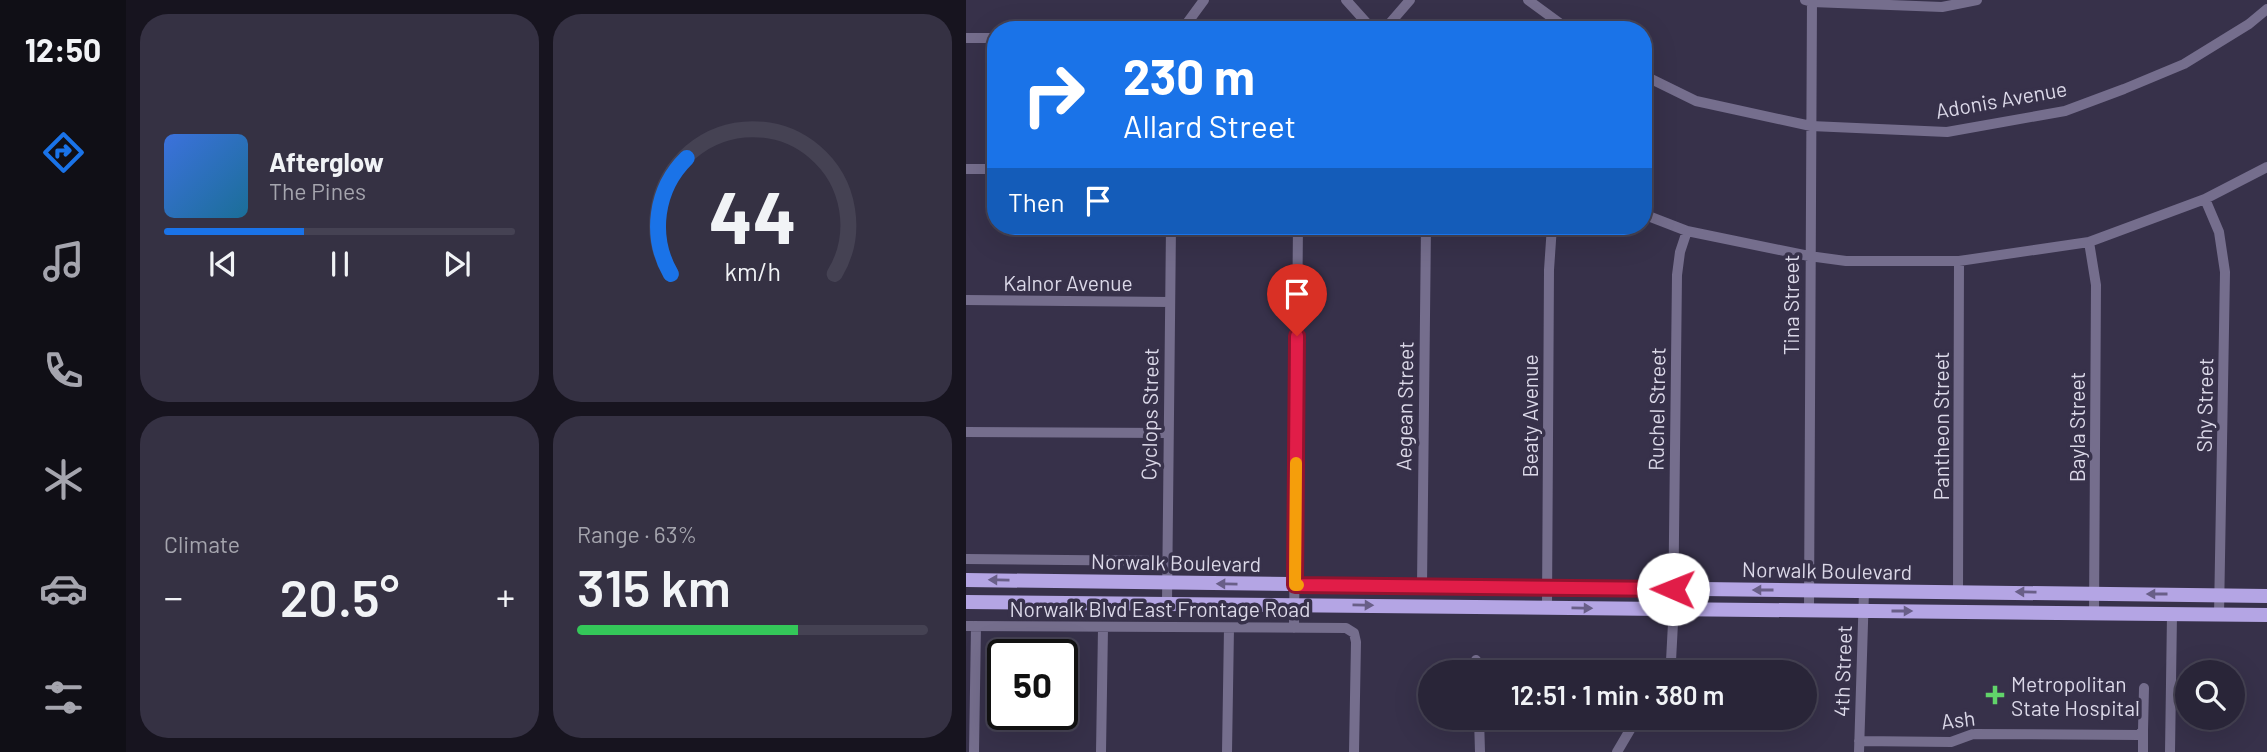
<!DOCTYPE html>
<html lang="en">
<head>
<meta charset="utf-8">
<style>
  :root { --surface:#292538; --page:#353143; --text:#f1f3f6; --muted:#a5a5ae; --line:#454253; --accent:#1a73e8 }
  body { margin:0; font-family:Barlow,sans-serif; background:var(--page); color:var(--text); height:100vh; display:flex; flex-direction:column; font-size:26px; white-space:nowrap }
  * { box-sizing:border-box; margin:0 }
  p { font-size:23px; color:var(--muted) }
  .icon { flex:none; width:38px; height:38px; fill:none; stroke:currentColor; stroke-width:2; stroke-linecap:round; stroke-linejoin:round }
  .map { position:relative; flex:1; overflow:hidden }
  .panel { display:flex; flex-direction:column; gap:14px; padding:14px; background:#17141f; width:840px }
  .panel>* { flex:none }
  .banner { position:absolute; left:21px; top:21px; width:665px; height:214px; border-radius:28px; box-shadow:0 7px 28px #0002,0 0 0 2px var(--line); background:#1a73e8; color:#fff; overflow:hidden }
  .fabs { position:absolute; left:1209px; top:660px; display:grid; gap:14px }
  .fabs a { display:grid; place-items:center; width:70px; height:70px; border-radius:50%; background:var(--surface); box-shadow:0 7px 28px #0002,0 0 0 2px var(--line); font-size:35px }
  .speed { position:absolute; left:21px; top:639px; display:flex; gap:14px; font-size:35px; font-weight:700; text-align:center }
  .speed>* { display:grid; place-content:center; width:91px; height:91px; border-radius:50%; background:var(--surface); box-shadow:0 7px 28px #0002,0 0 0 2px var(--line); line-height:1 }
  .speed .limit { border:4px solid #111; border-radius:10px; background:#fff; color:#111 }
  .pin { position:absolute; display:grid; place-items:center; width:60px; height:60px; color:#fff; margin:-72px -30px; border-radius:50% 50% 50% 0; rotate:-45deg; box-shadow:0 0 7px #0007 }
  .pin .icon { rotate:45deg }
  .me { position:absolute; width:77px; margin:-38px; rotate:271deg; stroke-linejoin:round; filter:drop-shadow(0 0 5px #0008) }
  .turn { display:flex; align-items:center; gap:24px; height:147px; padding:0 21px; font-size:32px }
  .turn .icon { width:91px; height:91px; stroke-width:2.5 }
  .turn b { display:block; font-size:49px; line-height:60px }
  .then { display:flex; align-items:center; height:66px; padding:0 21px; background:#0003; gap:14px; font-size:26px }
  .big { font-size:52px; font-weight:600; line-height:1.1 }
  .panel .card { flex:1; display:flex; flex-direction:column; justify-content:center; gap:10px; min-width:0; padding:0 24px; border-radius:28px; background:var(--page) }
  .panel .dial { align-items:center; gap:0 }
  .dial svg { height:182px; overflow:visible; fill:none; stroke:var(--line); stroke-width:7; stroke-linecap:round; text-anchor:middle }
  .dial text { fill:var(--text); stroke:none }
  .song { display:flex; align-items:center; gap:21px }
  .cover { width:84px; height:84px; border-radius:10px; background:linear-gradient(135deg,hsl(220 70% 55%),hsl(200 70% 35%)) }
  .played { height:7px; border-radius:4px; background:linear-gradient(90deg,var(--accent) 40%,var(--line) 40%) }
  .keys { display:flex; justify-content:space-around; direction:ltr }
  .heat { display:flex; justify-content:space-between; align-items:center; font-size:38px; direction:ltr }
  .charge { height:10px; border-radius:5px; background:linear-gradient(90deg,#34c759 63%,var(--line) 0) }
  .panel .tiles { flex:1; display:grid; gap:14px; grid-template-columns:repeat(2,1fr) }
  .trip { position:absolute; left:452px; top:660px; width:399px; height:70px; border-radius:35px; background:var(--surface); box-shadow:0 7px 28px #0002,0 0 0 2px var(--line); font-weight:600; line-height:70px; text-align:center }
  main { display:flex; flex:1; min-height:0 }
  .tabs { display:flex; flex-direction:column; width:126px; justify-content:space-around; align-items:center; background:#100f16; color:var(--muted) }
  .tabs .icon { width:49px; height:49px }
  .tabs .active { color:var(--accent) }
  .tabs b { font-size:32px; color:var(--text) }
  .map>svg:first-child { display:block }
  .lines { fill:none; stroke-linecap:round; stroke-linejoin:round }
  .minor { stroke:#756e8d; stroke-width:10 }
  .major { stroke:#b4a5e4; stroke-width:14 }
  .oneway { fill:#695f88 }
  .route-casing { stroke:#92132f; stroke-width:18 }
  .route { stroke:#e11d48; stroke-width:12 }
  .slow { stroke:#f59e0b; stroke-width:12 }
  .poi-dot { fill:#61d46a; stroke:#37314a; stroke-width:2.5 }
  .labels { text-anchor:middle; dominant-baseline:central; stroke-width:7; stroke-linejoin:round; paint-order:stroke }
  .street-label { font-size:21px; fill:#dbd8e8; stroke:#37314a }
  .poi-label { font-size:21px; fill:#dbd8e8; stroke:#37314a; text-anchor:start }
</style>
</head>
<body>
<main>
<nav class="tabs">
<b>12:50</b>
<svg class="icon active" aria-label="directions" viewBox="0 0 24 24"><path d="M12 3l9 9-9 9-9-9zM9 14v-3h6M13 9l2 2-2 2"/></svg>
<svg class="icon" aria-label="music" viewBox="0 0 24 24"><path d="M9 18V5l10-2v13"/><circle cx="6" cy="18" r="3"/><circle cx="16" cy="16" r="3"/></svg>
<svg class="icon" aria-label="phone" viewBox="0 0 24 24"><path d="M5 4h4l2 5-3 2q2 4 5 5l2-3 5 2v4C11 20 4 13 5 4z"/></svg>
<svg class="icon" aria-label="climate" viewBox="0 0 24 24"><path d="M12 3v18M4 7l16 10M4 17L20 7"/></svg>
<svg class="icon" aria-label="car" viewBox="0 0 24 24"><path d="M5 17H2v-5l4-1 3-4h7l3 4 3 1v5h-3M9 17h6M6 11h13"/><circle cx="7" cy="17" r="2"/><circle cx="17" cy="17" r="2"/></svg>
<svg class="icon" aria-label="filters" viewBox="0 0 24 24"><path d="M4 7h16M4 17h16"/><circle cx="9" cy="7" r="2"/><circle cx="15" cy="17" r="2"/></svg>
</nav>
<section class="panel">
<div class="tiles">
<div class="card">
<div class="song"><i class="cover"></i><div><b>Afterglow</b><p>The Pines</p></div></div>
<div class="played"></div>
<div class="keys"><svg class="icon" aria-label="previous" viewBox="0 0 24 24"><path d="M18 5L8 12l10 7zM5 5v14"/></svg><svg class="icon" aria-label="pause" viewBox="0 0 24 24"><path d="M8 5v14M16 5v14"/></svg><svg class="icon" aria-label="next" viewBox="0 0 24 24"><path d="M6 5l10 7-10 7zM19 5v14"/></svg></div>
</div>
<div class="card dial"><svg viewBox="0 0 100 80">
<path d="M14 69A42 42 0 1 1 86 69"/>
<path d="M14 69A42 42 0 0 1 21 18" stroke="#1a73e8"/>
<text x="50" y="56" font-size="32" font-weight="700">44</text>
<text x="50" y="72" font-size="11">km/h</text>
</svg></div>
<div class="card"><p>Climate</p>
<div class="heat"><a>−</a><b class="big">20.5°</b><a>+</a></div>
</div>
<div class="card"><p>Range · 63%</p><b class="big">315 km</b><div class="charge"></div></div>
</div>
</section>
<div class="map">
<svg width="1301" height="752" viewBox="0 0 1301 752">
  <rect width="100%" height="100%" fill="#37314a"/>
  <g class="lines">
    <path class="minor" d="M380,0L407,30
      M562,0L603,30
      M839,0L846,2L976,7L1011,0
      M216,30L238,0
      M418,30L444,0
      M0,38H30
      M677,75L730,101L845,126L981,132L1099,111L1158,89L1218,64L1283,24L1301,9
      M0,169H30
      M1239,199L1253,232L1259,272L1253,615
      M677,214L721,231L843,256L880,261H993L1123,242L1239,199L1301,167
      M1123,242L1130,285L1128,614
      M0,300L204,302
      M0,432L202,433
      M0,559L201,561
      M456,586L460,226
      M992,592L993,261
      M201,603L205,226
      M581,607L583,270L586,226
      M843,610L846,0
      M0,626L380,628L388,633L390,642L388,752
      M328,628L332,226
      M510,660L511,672
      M698,672L705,661L707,623L711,275L714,252L721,231
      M513,718L514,752
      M893,741L985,742L1007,734L1173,735L1177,730L1178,688
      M8,752L10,626
      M135,752L137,628
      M261,752L263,628
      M651,752L671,718
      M893,752L898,591
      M1177,752V730
      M1204,752L1206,614"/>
    <path class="major" d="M0,580L1301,596
      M0,602L1301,615"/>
  </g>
  <defs><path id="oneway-solid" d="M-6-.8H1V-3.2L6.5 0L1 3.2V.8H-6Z" transform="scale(1.75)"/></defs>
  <g class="oneway">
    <use href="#oneway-solid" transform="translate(33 580) rotate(-179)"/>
    <use href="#oneway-solid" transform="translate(261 584) rotate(-179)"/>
    <use href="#oneway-solid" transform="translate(797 590) rotate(-180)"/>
    <use href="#oneway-solid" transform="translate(1060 592) rotate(-179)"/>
    <use href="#oneway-solid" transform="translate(1191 594) rotate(-180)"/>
    <use href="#oneway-solid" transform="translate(397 605) rotate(1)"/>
    <use href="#oneway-solid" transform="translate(616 608) rotate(1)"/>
    <use href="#oneway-solid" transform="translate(936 611)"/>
  </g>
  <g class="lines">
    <defs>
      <path id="route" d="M331,336L329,585L707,589"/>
    </defs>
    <use href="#route" class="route-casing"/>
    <use href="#route" class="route"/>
    <path class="slow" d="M330,463L329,585H332"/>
  </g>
  <path class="poi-dot" d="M1025.5 684.5h7v7h7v7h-7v7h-7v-7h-7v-7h7z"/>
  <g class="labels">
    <g class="street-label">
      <text transform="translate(1035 99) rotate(-10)">Adonis Avenue</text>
      <text x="102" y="282">Kalnor Avenue</text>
      <text transform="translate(824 305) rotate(-90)">Tina Street</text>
      <text transform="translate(1238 405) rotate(-89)">Shy Street</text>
      <text transform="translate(438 406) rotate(-89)">Aegean Street</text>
      <text transform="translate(690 409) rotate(-89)">Ruchel Street</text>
      <text transform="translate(183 414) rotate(-89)">Cyclops Street</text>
      <text transform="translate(563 416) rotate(-90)">Beaty Avenue</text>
      <text transform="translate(974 426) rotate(-90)">Pantheon Street</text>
      <text transform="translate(1110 427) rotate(-90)">Bayla Street</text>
      <text transform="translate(210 562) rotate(1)">Norwalk Boulevard</text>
      <text transform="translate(861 570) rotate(1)">Norwalk Boulevard</text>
      <text x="194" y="608">Norwalk Blvd East Frontage Road</text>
      <text transform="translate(876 671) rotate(-88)">4th Street</text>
      <text transform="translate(992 719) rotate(-7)">Ash</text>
    </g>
    <g class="poi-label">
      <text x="1045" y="683">Metropolitan<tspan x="1045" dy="24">State Hospital</tspan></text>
    </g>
  </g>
</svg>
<div class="fabs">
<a><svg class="icon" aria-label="search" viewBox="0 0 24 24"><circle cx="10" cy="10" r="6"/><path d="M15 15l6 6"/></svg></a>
</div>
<div class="speed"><div class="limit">50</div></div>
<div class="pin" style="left:331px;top:336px;background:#d93025"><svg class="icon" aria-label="arrive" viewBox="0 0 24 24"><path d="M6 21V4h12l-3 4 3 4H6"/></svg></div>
<svg class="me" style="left:707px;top:589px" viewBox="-20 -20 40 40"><circle r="19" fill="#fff"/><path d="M0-13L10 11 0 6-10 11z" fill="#e11d48"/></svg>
<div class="trip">12:51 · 1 min · 380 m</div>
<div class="banner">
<div class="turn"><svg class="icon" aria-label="right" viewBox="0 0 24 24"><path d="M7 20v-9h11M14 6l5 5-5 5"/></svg><div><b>230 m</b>Allard Street</div></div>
<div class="then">Then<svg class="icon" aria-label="arrive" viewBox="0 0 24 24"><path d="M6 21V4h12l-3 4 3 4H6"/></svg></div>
</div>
</div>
</main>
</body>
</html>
